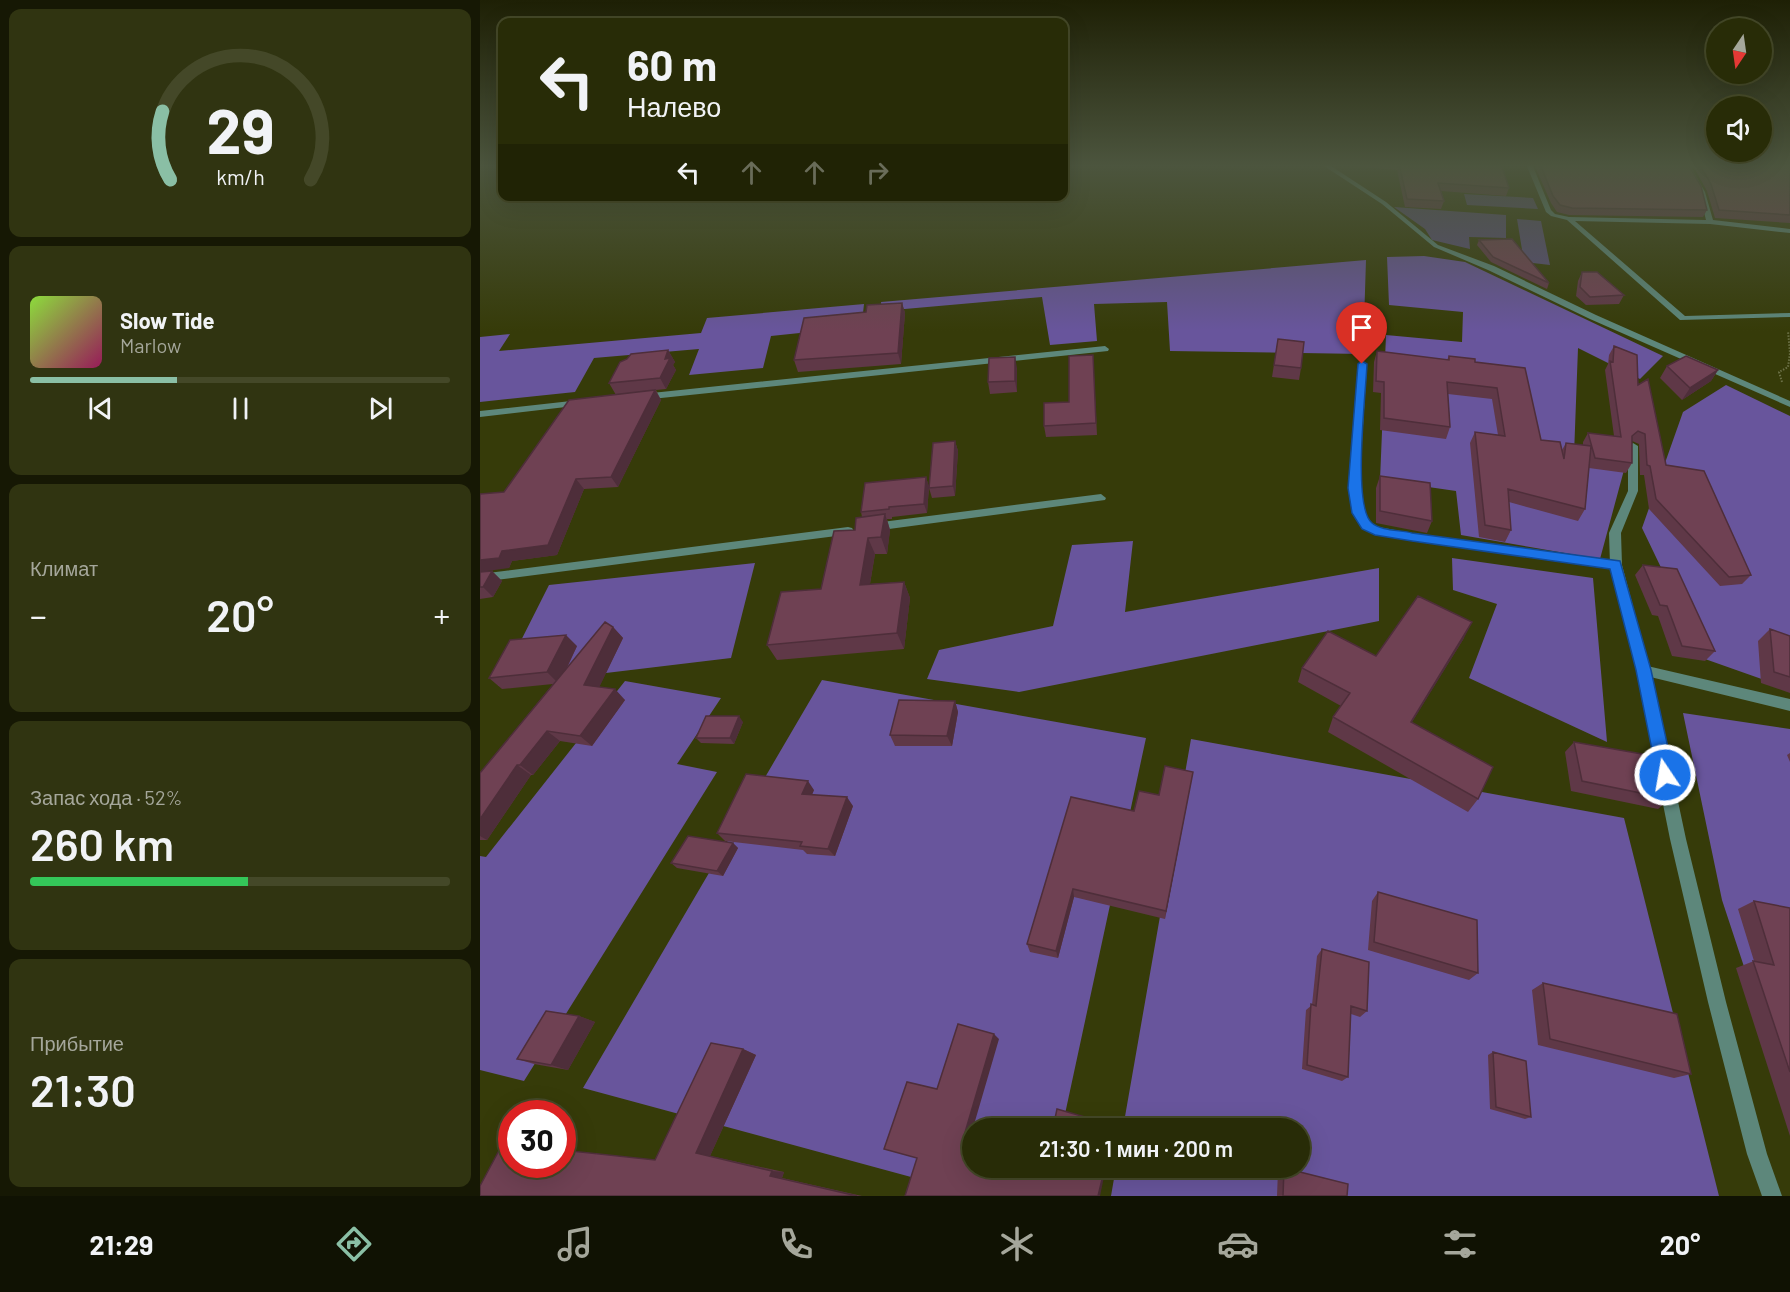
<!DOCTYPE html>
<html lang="ru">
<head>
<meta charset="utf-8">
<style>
  :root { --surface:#282c07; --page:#303411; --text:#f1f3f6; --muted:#a5a79b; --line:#444828; --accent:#8abfa5 }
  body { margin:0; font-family:Barlow,sans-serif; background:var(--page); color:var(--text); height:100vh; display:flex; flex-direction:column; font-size:22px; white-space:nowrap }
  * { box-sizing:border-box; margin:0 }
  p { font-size:20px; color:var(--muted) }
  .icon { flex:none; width:33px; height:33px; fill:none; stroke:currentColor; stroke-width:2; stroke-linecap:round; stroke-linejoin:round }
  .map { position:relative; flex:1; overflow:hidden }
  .details { display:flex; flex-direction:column; gap:9px; padding:9px; background:#161804; width:480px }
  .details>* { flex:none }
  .banner { position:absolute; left:18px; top:18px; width:570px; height:183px; border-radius:12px; box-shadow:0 6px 24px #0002,0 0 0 2px var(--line); background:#282c07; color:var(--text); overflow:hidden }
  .needle { width:39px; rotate:193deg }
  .tools { position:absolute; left:1226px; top:18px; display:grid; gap:12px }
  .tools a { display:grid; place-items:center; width:66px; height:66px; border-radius:50%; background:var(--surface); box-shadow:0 6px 24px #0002,0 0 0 2px var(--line); font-size:30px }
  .speed { position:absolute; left:18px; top:1100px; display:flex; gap:12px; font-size:30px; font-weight:700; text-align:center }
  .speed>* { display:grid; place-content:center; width:78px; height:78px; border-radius:50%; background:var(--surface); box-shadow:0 6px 24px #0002,0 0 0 2px var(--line); line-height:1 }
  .speed .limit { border:9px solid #d22; background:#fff; color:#111 }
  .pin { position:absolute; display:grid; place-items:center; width:51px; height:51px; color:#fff; margin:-62px -26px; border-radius:50% 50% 50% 0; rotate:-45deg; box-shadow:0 0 6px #0007 }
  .pin .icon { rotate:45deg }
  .me { position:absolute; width:66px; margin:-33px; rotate:348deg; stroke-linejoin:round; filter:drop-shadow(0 0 4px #0008) }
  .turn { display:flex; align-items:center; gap:21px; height:126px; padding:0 30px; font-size:27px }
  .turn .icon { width:78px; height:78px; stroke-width:2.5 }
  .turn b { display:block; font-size:42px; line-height:51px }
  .lanes { display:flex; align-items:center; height:57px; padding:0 30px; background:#0003; justify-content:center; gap:30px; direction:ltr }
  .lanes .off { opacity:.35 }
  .big { font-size:45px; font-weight:600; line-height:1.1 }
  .details .card { flex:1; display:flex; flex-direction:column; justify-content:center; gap:9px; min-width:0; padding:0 21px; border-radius:12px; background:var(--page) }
  .details .dial { align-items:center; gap:0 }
  .dial svg { height:156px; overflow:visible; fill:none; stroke:var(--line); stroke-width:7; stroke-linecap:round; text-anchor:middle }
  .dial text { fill:var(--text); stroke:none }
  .song { display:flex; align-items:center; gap:18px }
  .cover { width:72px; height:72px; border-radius:9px; background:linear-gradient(135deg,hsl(90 70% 55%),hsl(330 70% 35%)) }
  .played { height:6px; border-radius:3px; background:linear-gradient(90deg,var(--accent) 35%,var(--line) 35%) }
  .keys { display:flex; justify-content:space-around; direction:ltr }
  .heat { display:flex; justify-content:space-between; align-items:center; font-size:33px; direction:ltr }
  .charge { height:9px; border-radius:4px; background:linear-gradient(90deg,#34c759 52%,var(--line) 0) }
  .trip { position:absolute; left:482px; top:1118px; width:348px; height:60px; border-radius:30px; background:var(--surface); box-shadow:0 6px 24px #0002,0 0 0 2px var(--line); font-weight:600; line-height:60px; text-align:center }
  .tab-bar { display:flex; height:96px; justify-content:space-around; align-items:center; background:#101203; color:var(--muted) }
  .tab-bar .icon { width:42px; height:42px }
  .tab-bar .on { color:var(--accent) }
  .tab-bar b { font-size:27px; color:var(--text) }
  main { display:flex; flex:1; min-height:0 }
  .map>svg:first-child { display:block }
  .green { fill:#584d79 }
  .forest { fill:#68559c }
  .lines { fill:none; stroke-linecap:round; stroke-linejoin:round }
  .path { stroke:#6b7046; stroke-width:2; stroke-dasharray:1.5 1.5; stroke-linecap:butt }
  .service { fill:#5d877b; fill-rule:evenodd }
  .minor { fill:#5d877b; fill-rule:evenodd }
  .wall { fill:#5f3847 }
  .shaded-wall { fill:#4e2e3a }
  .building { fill:#6f4153; stroke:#4e2e3a; stroke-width:1.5 }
  .route { fill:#1a73e8; stroke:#114b97; stroke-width:1.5 }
</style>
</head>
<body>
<main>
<section class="details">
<div class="card dial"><svg viewBox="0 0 100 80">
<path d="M14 69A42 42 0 1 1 86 69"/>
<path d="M14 69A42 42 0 0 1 10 34" stroke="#8abfa5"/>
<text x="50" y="56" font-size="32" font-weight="700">29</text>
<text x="50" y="72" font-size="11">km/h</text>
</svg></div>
<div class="card">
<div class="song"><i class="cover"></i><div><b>Slow Tide</b><p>Marlow</p></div></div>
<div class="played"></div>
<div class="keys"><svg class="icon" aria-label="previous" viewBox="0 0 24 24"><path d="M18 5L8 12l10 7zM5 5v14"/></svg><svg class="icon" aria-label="pause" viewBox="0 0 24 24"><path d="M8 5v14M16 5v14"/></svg><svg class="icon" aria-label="next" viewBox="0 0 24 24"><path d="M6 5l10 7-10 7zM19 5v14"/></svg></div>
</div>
<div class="card"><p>Климат</p>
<div class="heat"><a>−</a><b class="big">20°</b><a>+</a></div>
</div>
<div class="card"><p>Запас хода · 52%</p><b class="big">260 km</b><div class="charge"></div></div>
<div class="card"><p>Прибытие</p><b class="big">21:30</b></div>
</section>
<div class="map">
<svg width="1310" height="1196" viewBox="0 0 1310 1196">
  <rect width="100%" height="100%" fill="#363b09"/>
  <path class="green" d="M984,194L1053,198L1058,209L987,205Z
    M914,207L1026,215V238L989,237L990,249L952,240L945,229Z
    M1037,219L1061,221L1070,265L1044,262Z"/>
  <path class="forest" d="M944,256L985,262L1183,356L1160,379L1098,348L1094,455L1144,470L1120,559L981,535L976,491L900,480L906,335L982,342L983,312L909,305L907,257Z
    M886,260L883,354L690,351L687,302L614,304L617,341L570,345L562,297L402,311L401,302Z
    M384,304L379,349L339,331L291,336L283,368L209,375L219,349L114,358L95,392L0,402V337L30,334L19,351L221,333L227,318Z
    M1246,385L1310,416V689L1225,659L1162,528L1203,412Z
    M653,541L645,612L899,568V621L539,692L447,679L459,650L573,626L592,545Z
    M972,558L1113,578L1127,742L989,678L1017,604L973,590Z
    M275,563L251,658L18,686L69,585Z
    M342,680L666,738L582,1128H492V1167H573L501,1196L103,1088Z
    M145,681L241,698L197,764L237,772L44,1081L0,1070V856L6,857Z
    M1203,713L1310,729V1106L1242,900Z
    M711,739L1144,818L1239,1196H631L636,1167H819V1128H643Z"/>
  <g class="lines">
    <path class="path" d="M1302,382L1299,372L1308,367L1310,353L1308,331"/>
    <path class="service" d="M841,164H848L906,202L958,245L1014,266L1116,315L1310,401V407L1110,319L1008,270L954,247L902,204Z
      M1046,164H1052L1071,210L1075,214L1089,217L1226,220L1219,192L1203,164H1209L1225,192L1233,220L1310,229V233L1230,224L1095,221L1205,316L1310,313V317L1200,320L1087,220L1071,216L1066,212Z
      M625,346L629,349L628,351L162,400L157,397L162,394Z
      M883,361L887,364L879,488L883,513L891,523L898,527L932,533L1136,561L1140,562L1142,565L1140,568L1136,569L932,541L895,534L883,529L873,513L869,488L879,364Z
      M100,400L105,403L103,405L0,417V411Z
      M621,494L626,498L625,500L394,531L389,527L394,523Z
      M368,527L372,528L374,531L372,534L0,582V574Z
      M1163,665L1310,699V711L1158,674L1156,670L1158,666Z"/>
    <path class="minor" d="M1153,443L1158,446V491L1141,533L1142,565L1170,670L1206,839L1246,1002L1287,1154L1302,1196H1282L1267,1154L1228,1002L1190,839L1156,670L1130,565L1129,533L1148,491V446Z"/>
  </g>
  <path class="wall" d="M873,164H1021L1029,188L1026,196L961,191L964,201L961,209L925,207L917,170L873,166Z
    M1054,164H1208L1227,210L1223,217L1089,215L1077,212L1071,203Z
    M1212,164H1310V223L1235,218L1227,191Z
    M999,240L1069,283L1067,289L1011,262L997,245Z
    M1102,272L1144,295L1139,304L1106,305L1096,296L1098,281Z
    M422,303L425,313L421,364L318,372L314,360L386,312Z
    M798,339L821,368L819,380L792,377Z
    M1134,346L1158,385L1186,465L1271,575L1262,584L1240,586L1169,509L1164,475H1160L1159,444L1152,441V463L1146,473L1109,468L1105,509L1098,521L1029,502L1031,530L1025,542L999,537L990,443L995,432L1018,435L1012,399L968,394L970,427L966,439L900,430L901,393L893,392L894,362L897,351L967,360L969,356L995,362L1061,440L1082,450L1086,443L1103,445V442L1108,433L1134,436L1125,370L1128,364L1129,355Z
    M188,350L195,362L193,365L196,370L186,389L176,390L181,400L138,487L104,489L77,555L32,561L29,568L24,492L136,395L129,383Z
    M613,355L617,435L566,437L564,426L589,402Z
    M1187,366L1238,370L1231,381L1202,400L1180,378Z
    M537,368V392L510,394L508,382Z
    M475,441L478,451L475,496L452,498L449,488Z
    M900,476L952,521L947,533L896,523V488Z
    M446,477L449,487L447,513L412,517V519H407L410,530L407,554H395L390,584L424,582L430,598L424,649L297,660L287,645L341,589L382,517L381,512Z
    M1163,565L1235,651L1225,661L1192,656L1178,616L1172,615L1155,575Z
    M12,571L22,581L13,597L0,599V572Z
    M133,627L143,638L119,687L145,700L112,746L80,741L53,775H51L7,840H0V773L73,684L22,689L9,678L97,646L87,668Z
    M1290,629L1310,636V693L1281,683L1278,641Z
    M984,638L931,723L998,799L988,812L848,732L853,717L861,706L818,682L822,668L896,656Z
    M475,701L478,712L472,746H415L410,735Z
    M263,722L254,744L221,743L216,738Z
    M1094,742L1190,799L1178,809L1091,791L1085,752Z
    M1310,753V762L1307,755Z
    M713,772L685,919L594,897L578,958L550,952L547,944L654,811Z
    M334,790L332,794L373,806L355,856L327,854L323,850L245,841L237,833Z
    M253,843L258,848L243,876L197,868L191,863Z
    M898,892L998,973L989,980L888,950L892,901Z
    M1274,901L1310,908V1136L1256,968L1274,961L1258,909Z
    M842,949L887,1011L880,1017L871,1014L868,1077L862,1081L822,1069L826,1010L832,1005L837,956Z
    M1063,983L1211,1074L1194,1078L1058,1045L1052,990Z
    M99,1016L115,1022L88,1070L54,1064L37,1059Z
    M263,1049L276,1055L230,1156L304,1172L302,1178L382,1196H0L175,1160Z
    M1013,1052L1051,1117L1045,1119L1010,1109L1008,1055Z
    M804,1168L867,1196H797L798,1170Z"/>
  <path class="shaded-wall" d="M422,303L425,313L421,364L418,353Z
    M188,350L195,362L193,365L196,370L186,389L180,378Z
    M535,357L537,368V392L535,381Z
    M1238,370L1231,381L1202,400L1210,388Z
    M175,390L181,400L138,487L131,477Z
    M475,441L478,451L475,496L473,486Z
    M446,477L449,487L447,513L444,504Z
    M96,479L104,489L77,555L32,561L29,568L0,572V560L22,551Z
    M405,514L410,530L407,554L401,537Z
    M388,538L395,554L387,601L380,585Z
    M12,571L22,581L13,597L3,587Z
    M424,582L430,598L424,649L417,633Z
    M992,622L984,638L923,737L931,722Z
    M133,627L143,638L115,696L104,685Z
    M86,635L97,646L79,684L67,672Z
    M135,689L145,700L112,746L100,736Z
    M475,701L478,712L472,746L467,736Z
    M259,716L263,722L254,744L250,738Z
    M67,731L80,741L53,775L40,765Z
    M37,765L51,775L7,840L0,836V819Z
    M713,772L711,782L685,919L686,911Z
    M328,781L334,790L329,802L322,794Z
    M367,797L373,806L355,856L348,849Z
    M253,843L258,848L243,876L237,871Z
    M593,889L594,897L578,958L576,951Z
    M99,1016L115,1022L88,1070L71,1065Z
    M514,1034L519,1039L493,1128H492V1132L487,1149L481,1146Z
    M263,1049L276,1055L230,1156L216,1153Z
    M625,1167H626L620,1196H618Z
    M292,1171L304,1172L302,1178L290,1176Z"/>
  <path class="building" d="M919,164H1021L1029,188L958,183L964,201L927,199Z
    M1060,164H1208L1221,186L1227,210L1092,208L1080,205L1073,196Z
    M1219,164H1310V215L1239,210L1231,184Z
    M1032,239L1069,283L1013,257L999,240Z
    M1102,272H1117L1144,295L1110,297L1100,287Z
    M422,303L418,353L314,360L324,318L386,312L387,305Z
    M798,339L824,342L821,368L794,365Z
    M1134,346L1157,355L1158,385L1168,379L1186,465L1224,471L1271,575L1249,577L1176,499L1170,466L1167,465L1165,434L1158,431L1152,436V463L1115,458L1108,433L1141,437L1130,361L1133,362Z
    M188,350L185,359L190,358L180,378L129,383L140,362L147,359L151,354Z
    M897,351L969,360V356L995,359V362L1045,368L1061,440L1080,442L1084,459L1086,443L1111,446L1105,509L1028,489L1031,530L1005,525L995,432L1025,436L1017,388L967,382L970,427L904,418V382L896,381Z
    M613,355L616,423L564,426V403L589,402V356Z
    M1206,356L1238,370L1210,388L1187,366Z
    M535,357V381L508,382L509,358Z
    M175,390L131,477L96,479L68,545L22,551L19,558L0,560V494L24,492L89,400Z
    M475,441L473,486L449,488L453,443Z
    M900,476L950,483L952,521L900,511Z
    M446,477L444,504L409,507V509L381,512L385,483Z
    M405,514L401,537L388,538L380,585L424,582L417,633L287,645L301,592L341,589L354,531L375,530L376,518Z
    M1163,565L1197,569L1235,651L1202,646L1187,606L1180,605Z
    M12,571L3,587H0V572Z
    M938,596L992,622L931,722L1013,767L998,799L853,717L870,693L822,668L848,631L896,656Z
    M125,622L133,627L104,685L135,689L100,736L67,731L40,765H37L0,819V773Z
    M1290,629L1310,636V677L1294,672Z
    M86,635L67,672L9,678L30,640Z
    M419,700L475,701L467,736L410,735Z
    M226,716H259L250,738H216Z
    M1094,742L1179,757L1190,799L1102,781Z
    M685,766L713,772L686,911L593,889L576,951L547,944L591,797L654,811L659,791L679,795Z
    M266,774L328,781L322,794L367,797L348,849L320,846L322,842L237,833Z
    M208,836L253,843L237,871L191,863Z
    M898,892L997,920L998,973L894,942Z
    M1274,901L1310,908V1072L1273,961L1294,965Z
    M842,949L889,962L887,1011L871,1006L868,1077L827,1065L831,1004L836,1006Z
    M1063,983L1197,1014L1211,1074L1070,1039Z
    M66,1011L99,1016L71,1065L37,1059Z
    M478,1024L514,1034L481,1146L492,1149V1167H558L562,1168L563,1167H625L618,1196H425L437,1158L404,1149L427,1082L457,1089Z
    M231,1043L263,1049L216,1153L292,1171L290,1176L377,1196H0V1186L23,1143L32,1144V1164H82V1150L175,1160Z
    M1013,1052L1046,1061L1051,1117L1016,1107Z
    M577,1109L633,1125V1128H573Z
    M804,1168L868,1184L867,1196H803Z"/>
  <linearGradient id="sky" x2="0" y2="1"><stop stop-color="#1e2005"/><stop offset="0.5" stop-color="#4c553e"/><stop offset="1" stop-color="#4c553e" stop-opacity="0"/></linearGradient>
  <rect width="1310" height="331" fill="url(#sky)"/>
  <path class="route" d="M882,361L887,364C886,392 872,507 892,523C901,531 921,530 932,533L1140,561L1171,670L1194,775L1191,780L1185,782L1179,780L1177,775L1156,670L1130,569L932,541L895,535L882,529L872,513L868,488L878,364Z"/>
</svg>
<div class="tools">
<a><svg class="needle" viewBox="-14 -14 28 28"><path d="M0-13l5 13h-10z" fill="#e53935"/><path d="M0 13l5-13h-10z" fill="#a5a79b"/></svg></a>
<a><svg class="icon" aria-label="sound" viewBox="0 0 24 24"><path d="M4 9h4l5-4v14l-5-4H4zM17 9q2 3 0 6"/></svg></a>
</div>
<div class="speed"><div class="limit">30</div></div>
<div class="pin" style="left:882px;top:364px;background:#d93025"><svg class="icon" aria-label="arrive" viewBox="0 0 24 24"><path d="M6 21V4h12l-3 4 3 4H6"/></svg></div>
<svg class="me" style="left:1185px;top:775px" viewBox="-20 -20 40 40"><circle r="17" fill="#1a73e8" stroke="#fff" stroke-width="3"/><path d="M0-11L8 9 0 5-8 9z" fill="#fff"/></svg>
<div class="trip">21:30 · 1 мин · 200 m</div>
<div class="banner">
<div class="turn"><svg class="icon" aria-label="left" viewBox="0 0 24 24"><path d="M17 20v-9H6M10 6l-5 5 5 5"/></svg><div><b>60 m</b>Налево</div></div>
<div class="lanes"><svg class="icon" aria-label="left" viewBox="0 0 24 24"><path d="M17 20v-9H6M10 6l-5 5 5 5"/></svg><svg class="icon off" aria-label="ahead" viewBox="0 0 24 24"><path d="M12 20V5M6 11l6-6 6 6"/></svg><svg class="icon off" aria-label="ahead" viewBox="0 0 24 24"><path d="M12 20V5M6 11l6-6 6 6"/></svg><svg class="icon off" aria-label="right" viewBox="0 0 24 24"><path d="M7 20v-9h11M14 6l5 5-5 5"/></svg></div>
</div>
</div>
</main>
<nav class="tab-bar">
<b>21:29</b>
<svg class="icon on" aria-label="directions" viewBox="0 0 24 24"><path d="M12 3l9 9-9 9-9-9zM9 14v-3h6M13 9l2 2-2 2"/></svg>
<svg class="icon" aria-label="music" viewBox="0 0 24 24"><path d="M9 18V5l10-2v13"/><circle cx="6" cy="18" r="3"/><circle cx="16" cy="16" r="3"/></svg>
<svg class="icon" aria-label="phone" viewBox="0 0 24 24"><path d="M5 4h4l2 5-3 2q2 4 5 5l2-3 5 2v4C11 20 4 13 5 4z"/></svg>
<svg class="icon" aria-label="climate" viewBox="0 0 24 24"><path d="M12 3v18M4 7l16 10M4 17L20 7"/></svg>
<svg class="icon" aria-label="car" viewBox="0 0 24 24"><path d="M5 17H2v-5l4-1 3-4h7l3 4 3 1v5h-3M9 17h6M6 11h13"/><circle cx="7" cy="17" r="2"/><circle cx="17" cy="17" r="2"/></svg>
<svg class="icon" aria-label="filters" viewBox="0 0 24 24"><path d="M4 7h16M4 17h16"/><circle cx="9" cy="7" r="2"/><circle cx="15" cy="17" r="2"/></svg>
<b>20°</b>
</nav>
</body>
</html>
